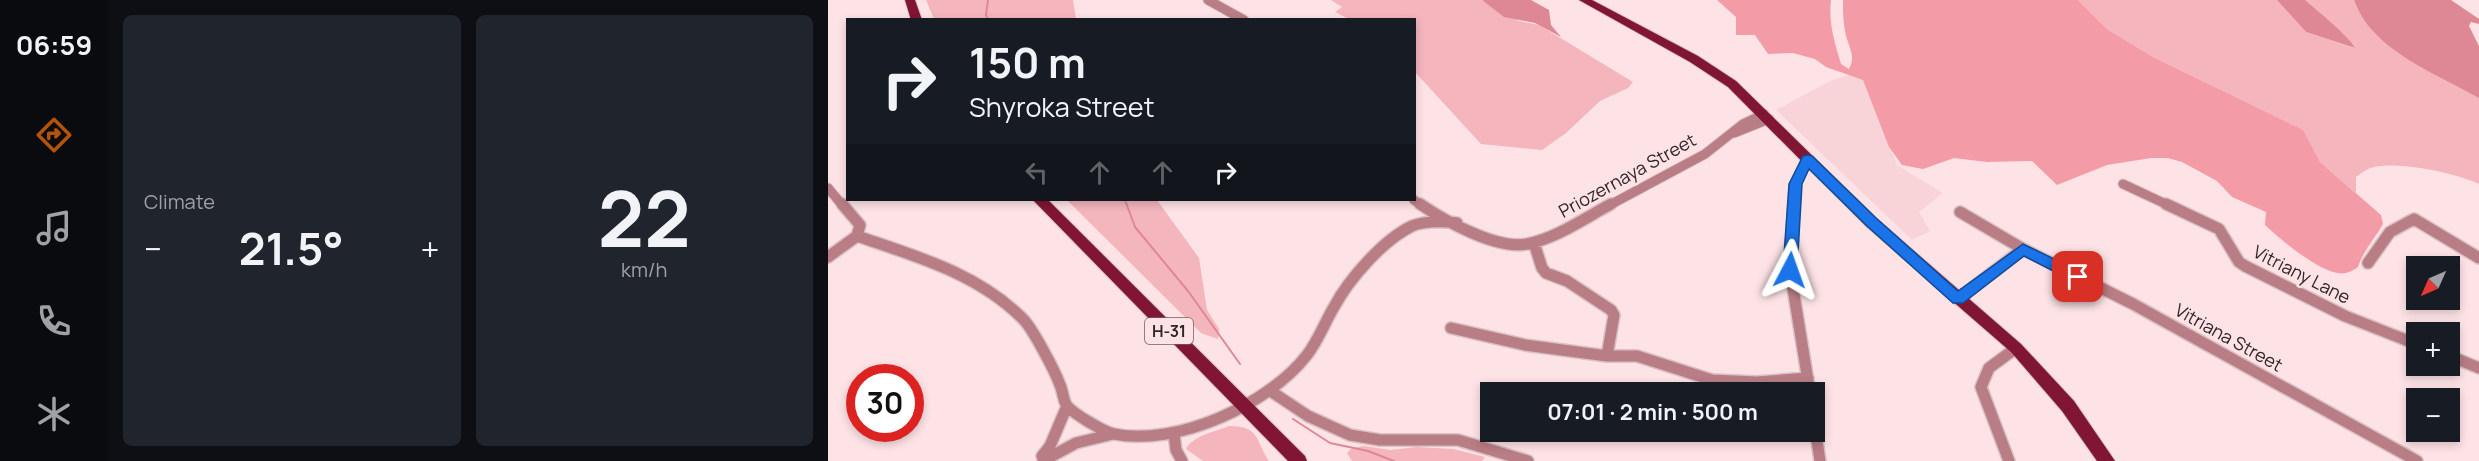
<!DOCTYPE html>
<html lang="en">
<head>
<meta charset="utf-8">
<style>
  :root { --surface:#171b24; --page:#20242c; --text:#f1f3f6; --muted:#9ea1a6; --accent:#b45309 }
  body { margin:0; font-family:Manrope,sans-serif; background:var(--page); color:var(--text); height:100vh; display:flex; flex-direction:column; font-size:22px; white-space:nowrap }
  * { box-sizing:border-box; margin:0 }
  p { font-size:20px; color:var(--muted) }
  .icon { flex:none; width:33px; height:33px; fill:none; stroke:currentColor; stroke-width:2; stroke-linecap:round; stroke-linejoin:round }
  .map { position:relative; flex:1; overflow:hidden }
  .side { display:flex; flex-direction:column; gap:15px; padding:15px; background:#0d0f14; width:720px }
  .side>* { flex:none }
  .guide { position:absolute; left:18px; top:18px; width:570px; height:183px; border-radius:0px; box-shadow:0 3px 9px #0003; background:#171b24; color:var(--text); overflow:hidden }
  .needle { width:39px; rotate:225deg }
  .fabs { position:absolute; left:1578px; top:256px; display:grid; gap:12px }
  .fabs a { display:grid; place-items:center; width:54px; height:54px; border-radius:0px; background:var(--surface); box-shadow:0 3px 9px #0003; font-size:30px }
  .speed { position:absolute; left:18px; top:364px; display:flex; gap:12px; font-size:30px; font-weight:700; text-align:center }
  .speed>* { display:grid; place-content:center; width:78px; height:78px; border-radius:50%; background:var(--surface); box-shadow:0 3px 9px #0003; line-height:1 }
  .speed .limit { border:9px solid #d22; background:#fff; color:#111 }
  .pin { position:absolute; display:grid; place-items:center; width:51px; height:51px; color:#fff; margin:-26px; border-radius:12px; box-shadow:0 3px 9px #0006 }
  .me { position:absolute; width:66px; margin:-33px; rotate:4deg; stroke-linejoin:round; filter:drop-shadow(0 0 4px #0008) }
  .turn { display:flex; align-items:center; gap:21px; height:126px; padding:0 24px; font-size:27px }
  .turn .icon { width:78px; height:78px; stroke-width:2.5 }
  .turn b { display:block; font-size:42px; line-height:51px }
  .lanes { display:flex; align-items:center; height:57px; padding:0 24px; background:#0003; justify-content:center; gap:30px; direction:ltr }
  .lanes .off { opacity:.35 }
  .big { font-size:45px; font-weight:700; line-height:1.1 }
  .side .card { flex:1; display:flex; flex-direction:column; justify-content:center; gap:9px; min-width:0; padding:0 21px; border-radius:9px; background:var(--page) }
  .side .dial { align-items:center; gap:0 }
  .dial b { font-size:78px; line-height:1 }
  .heat { display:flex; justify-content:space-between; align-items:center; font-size:33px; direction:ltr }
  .side .tiles { flex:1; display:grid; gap:15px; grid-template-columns:repeat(2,1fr) }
  .trip { position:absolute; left:652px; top:382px; width:345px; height:60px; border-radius:0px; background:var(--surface); box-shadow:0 3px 9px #0003; font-weight:700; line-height:60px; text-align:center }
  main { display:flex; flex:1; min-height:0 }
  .menu { display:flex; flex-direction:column; width:108px; justify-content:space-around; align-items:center; background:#090b0e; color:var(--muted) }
  .menu .icon { width:42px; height:42px }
  .menu .on { color:var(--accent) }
  .menu b { font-size:27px; color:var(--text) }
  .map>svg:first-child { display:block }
  .built { fill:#f8d4d8 }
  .green { fill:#f4b5bd }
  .forest { fill:#f39ba7 }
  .water { fill:#df8895 }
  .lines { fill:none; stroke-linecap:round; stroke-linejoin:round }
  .stream { stroke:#df8895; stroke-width:2 }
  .minor-far1-casing { stroke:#d9c1c4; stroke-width:11 }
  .minor-casing { stroke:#d9c1c4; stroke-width:14 }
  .major-casing { stroke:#d9c1c4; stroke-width:2 }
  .minor-far1 { stroke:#b97d85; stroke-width:9 }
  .minor { stroke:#b97d85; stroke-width:11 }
  .major { fill:#811534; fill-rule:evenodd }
  .route { fill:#1a73e8; stroke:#114b97; stroke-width:1.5 }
  .labels { text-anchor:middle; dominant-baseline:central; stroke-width:5; stroke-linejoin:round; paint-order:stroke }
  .shield { fill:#fee3e6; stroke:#6e5f60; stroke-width:1.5 }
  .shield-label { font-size:16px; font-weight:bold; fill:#302627 }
  .street-label { font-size:18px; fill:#302627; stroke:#fee3e6 }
</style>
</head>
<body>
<main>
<nav class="menu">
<b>06:59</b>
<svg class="icon on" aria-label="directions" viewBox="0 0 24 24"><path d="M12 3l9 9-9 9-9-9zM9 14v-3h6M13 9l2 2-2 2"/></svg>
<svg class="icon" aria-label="music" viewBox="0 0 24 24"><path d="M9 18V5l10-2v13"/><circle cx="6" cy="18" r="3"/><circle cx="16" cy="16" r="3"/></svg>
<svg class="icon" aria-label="phone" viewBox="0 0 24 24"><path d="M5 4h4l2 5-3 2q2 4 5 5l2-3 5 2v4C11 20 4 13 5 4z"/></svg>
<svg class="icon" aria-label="climate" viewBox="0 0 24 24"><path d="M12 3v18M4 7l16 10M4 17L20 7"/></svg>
</nav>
<section class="side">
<div class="tiles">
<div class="card"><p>Climate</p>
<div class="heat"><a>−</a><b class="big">21.5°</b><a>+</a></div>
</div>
<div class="card dial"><b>22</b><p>km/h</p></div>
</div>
</section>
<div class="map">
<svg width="1651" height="461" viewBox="0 0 1651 461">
  <rect width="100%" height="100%" fill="#fee3e6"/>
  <path class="built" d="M1032,72L1069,165L1115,193L1091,212L1102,231L1084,240L948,110L1004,80Z"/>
  <path class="green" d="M98,0H245L248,19H106Z
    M503,0H654L691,21L711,25L805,82L800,88L772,101L738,133L714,150L653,144L587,72L586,20L521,19L507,12L514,7Z
    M1250,0H1449L1478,32L1526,48C1520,34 1490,11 1477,0H1526L1536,20L1651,98V184C1628,173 1563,159 1540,169C1536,171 1532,174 1528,177V193L1492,162L1474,130L1325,57L1279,29Z
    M239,200H329L371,258L379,310L391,329L390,339L373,333Z
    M401,426C433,426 427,441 441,461H375L358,449C364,436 389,431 401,426Z
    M536,446L562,450L589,447L625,449L657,457L654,461H524L519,453L524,448Z"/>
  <path class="forest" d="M889,0H1003C1000,23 1007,43 1013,64L1021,69C1029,55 1019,45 1017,31C1015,21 1015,10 1015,0H1250L1279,29L1325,57L1475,130L1492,162L1553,215L1555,224C1547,238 1535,251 1530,267C1527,269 1522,272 1518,273C1497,278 1452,239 1437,225L1438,212L1404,197L1389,181L1354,162L1340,158H1323L1279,165L1229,185L1204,161L1159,162L1126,158L1095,169L1074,165L1061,147L1035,80L998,67L987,59L965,53L940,54L927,35H908V17Z"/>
  <path class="water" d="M654,0H703L721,10L723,25L733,37L707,23L676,17Z
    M1449,0H1477C1490,11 1519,34 1527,48L1478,32Z
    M1526,0H1623L1651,19V24L1643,22L1641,26L1651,46V98C1613,76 1563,58 1536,20C1532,14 1529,7 1526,0Z"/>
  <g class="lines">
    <path class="stream" d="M160,0L158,15L160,20
      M297,200L307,227L360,291L412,364
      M465,419L502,443L540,451L566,461"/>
    <defs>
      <path id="minor-far1" d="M380,0L416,20
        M906,133L941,119
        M1295,184L1342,206
        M0,188L15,206
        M586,200L594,206
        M780,206L877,154L915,124L936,114
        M966,206L967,184L980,159"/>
      <path id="minor" d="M14,204L32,225L29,236C87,256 149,273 194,318C204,327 227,371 232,385C235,391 235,401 239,406C246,414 276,432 286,434C349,447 441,404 479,355C490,341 497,322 506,307C521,279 555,240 584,226C596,221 616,221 629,223
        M592,204C617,221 669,250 699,244C729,238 757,218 783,204
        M966,204L962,270L982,393
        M1338,204L1391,229L1411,262L1417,266L1517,316L1588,344
        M1132,212L1195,249L1305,304L1589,461
        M706,243L714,268L718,273L739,281L783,310L786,315L779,356
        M0,257L29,236
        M1540,263L1562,232L1586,219L1651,258
        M1130,299L1195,249
        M623,328L697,345L779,356H809L884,380L929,382L980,378
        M1622,356L1651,368
        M441,390L480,416L522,435L552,440H630L700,461
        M987,427L992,461
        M346,434L348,450L354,461
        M214,456L222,446L239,406
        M215,461L248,443L285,434
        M1181,461L1153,387L1161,368L1188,348"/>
      <path id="major" d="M77,0H87L94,20H83Z
        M751,0H764L870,56L908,81L1048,218L1193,344L1246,401L1287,461H1269L1234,411L1183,352L1038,226L900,87L862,62Z
        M205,200H220L477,456L479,461H460Z"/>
    </defs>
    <use href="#minor-far1" class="minor-far1-casing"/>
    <use href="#minor" class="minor-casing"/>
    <use href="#major" class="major-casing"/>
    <use href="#minor-far1" class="minor-far1"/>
    <use href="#minor" class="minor"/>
    <use href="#major" class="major"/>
  </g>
  <path class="route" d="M980,155L984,156L1048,218L1130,291L1195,244L1255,273L1257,277L1255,281H1245L1196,256L1135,303H1125L1039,226L981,169L974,184L969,270L967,274H957L955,270L961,184L975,156Z"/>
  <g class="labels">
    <rect class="shield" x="317" y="318" width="48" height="26" rx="4.5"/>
    <g class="shield-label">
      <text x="341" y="331">Н-31</text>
    </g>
    <g class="street-label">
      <text transform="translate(799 175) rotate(-29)">Priozernaya Street</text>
      <text transform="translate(1474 274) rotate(27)">Vitriany Lane</text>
      <text transform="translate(1401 337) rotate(29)">Vitriana Street</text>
    </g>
  </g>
</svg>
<div class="fabs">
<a><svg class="needle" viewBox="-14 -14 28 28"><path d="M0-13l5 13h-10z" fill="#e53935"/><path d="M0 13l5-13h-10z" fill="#9ea1a6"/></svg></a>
<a>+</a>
<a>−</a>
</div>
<div class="speed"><div class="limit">30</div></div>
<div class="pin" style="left:1250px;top:277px;background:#d93025"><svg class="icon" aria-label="arrive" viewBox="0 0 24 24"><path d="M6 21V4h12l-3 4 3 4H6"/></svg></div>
<svg class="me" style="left:962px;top:270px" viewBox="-20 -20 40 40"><path d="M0-17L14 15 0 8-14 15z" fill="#1a73e8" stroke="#fff" stroke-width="4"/></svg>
<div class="trip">07:01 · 2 min · 500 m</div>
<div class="guide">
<div class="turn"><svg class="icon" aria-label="right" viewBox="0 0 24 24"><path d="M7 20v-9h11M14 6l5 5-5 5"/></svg><div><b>150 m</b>Shyroka Street</div></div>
<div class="lanes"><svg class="icon off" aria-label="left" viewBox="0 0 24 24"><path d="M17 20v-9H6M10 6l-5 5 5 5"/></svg><svg class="icon off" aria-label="ahead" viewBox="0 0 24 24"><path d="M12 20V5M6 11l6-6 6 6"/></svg><svg class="icon off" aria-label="ahead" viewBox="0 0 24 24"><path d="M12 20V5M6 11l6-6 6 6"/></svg><svg class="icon" aria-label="right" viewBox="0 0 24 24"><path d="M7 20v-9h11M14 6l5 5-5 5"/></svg></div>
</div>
</div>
</main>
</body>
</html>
